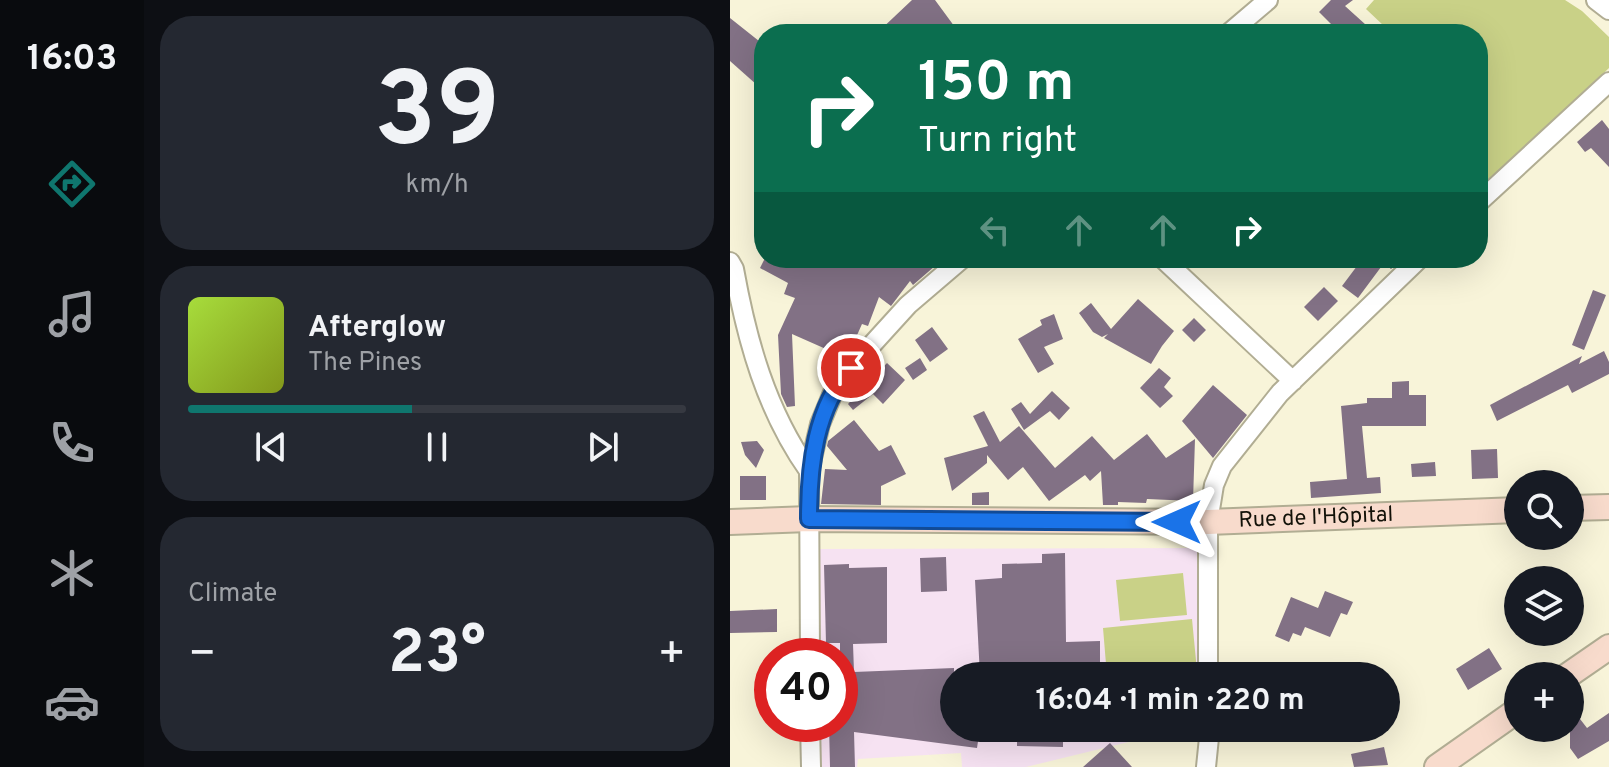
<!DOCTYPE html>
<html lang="en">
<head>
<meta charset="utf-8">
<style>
  :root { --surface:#171b24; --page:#242831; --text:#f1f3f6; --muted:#9ea1a6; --line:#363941; --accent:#0f766e }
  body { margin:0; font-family:Overpass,sans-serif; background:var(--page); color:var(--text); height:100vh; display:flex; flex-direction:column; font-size:30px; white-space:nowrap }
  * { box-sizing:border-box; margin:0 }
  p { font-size:26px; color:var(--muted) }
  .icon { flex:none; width:44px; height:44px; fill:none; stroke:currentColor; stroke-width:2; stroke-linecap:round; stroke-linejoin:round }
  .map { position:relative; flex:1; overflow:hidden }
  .sheet { display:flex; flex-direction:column; gap:16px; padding:16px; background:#0d0f14; width:586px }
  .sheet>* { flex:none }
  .hud { position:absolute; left:24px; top:24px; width:734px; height:244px; border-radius:32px; box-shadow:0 8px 32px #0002; background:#0b6e4f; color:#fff; overflow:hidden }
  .buttons { position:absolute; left:774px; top:470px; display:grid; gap:16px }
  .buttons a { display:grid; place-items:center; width:80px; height:80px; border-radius:50%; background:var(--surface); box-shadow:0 8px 32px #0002; font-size:40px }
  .speed { position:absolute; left:24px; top:638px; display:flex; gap:16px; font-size:40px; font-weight:700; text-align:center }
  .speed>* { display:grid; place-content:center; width:104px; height:104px; border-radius:50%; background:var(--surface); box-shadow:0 8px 32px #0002; line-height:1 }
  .speed .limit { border:12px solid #d22; background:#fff; color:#111 }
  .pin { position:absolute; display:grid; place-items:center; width:68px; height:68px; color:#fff; margin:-34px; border:4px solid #fff; border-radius:50%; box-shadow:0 2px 8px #0007 }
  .me { position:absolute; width:88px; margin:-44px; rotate:270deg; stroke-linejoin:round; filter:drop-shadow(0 0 6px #0008) }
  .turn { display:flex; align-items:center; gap:28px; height:168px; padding:0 32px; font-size:36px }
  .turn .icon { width:104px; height:104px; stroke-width:2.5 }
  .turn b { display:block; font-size:56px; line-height:68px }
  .lanes { display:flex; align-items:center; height:76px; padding:0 32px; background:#0003; justify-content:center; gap:40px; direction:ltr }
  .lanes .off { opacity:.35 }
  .big { font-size:60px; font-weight:700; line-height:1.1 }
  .sheet .card { flex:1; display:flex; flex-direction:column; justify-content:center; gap:12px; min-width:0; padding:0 28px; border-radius:32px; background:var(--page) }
  .sheet .dial { align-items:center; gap:0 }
  .dial b { font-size:104px; line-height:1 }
  .song { display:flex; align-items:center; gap:24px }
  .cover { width:96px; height:96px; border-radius:12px; background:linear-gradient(135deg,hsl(80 70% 55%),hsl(70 70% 35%)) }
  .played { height:8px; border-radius:4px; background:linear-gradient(90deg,var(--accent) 45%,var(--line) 45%) }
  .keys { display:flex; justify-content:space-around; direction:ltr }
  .heat { display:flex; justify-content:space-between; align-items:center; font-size:44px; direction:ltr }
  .trip { position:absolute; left:210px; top:662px; width:460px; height:80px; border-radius:40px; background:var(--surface); box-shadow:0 8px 32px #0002; font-weight:700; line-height:80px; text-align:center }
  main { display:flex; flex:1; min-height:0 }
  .menu { display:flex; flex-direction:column; width:144px; justify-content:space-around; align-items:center; background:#090b0e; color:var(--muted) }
  .menu .icon { width:56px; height:56px }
  .menu .active { color:var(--accent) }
  .menu b { font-size:36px; color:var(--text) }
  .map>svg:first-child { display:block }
  .education { fill:#f6e2f2 }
  .green { fill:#c9d187 }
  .building { fill:#827185 }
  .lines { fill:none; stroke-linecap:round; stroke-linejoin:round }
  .street-casing { stroke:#b1ad93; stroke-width:22 }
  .secondary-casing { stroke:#b1ad93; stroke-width:28 }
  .street { stroke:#fff; stroke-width:18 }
  .secondary { stroke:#f8dbcc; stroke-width:24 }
  .route-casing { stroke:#114b97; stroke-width:20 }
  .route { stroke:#1a73e8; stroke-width:14 }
  .labels { text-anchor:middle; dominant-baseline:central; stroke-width:6; stroke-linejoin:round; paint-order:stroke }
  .street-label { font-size:22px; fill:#121108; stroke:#fff }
</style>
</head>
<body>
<main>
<nav class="menu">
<b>16:03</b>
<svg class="icon active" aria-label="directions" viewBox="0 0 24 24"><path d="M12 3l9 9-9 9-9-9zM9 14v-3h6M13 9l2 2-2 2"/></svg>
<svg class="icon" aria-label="music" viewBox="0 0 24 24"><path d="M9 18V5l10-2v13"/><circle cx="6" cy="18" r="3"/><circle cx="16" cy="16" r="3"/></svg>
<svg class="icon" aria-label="phone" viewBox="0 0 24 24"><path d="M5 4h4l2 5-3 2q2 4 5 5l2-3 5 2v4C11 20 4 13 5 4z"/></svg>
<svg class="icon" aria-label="climate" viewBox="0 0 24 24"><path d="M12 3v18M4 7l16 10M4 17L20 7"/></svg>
<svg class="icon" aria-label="car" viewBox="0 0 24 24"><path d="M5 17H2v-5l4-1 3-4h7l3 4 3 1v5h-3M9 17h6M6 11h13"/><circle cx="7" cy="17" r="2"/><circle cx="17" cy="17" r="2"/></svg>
</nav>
<section class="sheet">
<div class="card dial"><b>39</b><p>km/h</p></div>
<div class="card">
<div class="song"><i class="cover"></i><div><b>Afterglow</b><p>The Pines</p></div></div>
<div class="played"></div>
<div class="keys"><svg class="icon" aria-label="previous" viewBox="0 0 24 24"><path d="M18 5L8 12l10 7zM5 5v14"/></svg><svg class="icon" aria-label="pause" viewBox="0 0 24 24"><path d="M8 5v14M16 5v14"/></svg><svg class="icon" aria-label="next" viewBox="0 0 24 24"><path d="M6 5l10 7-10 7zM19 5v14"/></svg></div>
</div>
<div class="card"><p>Climate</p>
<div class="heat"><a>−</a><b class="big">23°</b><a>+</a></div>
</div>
</section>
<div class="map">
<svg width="879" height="767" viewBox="0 0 879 767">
  <rect width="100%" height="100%" fill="#f8f4d9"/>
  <path class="education" d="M467,548L471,676H224V728H456L296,767H232L231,753L128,759L127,767H88V724H110V656H87L85,549Z"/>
  <path class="green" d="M644,0H835L852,11L879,37V68L758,184L748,174V34H649L654,26L636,9Z
    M453,573L457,615L390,621L386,580Z
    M462,619L467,671L422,676H377L373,628Z"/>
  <path class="building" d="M182,0H205L230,34H146Z
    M601,0H623L615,6L646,34H611L589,12Z
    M0,18L34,45V77L27,85L0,61Z
    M872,120L879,129V167L861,148L855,152L847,142Z
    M35,258H198L205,266L183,285L180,281L161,306L149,297L138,326L132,324L120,351L114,357L62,334L65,406L57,407L51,394L48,335L65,298L54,294L58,283L30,268Z
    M633,258H673L661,269L654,263L628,298L612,286Z
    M594,287L608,301L588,321L574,307Z
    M863,290L876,295L854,350L842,345Z
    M408,299L444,331L432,346L421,364L374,338L378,334L372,337L363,332L349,313L361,303L381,329Z
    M324,314L333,339L314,347L324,364L308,373L288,339L312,325L310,320Z
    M464,318L476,330L464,342L452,330Z
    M202,327L218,349L200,362L185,340Z
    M874,351L879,362V374L842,393L838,385L767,421L760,405L852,356L849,364Z
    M190,358L197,370L183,380L175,368Z
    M157,363L175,380L153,404L143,394L123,410L118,404Z
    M429,368L441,378L434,387L443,396L430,408L410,388Z
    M679,381V395H696V426H632L637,478L650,477L651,493L581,498L580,482L617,479L611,406L637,403V398H662V382Z
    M483,385L517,415L483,458L452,421Z
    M322,391L340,408L329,420L320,411L294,430L281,409L291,402L300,414Z
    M254,411L270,442L289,426L325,468L362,436L384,460L417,434L436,458L465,439L463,501L417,499L416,503L388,502V505H373L371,471L360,481L355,475L319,501L293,467L278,480L257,455V463L222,491L214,458L258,446L243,416Z
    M124,420L149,451L161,445L176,474L151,486V505L91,504L95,469L117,470L97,446L98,441Z
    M27,441L34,450L26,468L15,455L11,442Z
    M767,449L768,478L742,479L741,450Z
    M705,462L706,476L682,477L681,464Z
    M10,476H36V500H10Z
    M259,492V505H242V493Z
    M335,553L336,642L370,641V675L250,676L245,580L272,578V564L312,563V554Z
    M216,557L217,591L191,592L190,558Z
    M119,564V568L157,567V643L123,644L124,672L224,668V728H250L247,748L124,732L125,767H100L99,724H110V643H96L94,565Z
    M595,591L623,602L617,615L611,613L600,637L575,627L571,636L563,633L559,642L545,636L561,597L588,608Z
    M47,609V632L0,633V611Z
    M759,648L772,669L738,690L726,669Z
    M840,706L857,728L879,713V741L848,759L840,748Z
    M287,728H333V747L287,746Z
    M380,743L402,767H353Z
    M654,747L658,765L624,767L621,754Z"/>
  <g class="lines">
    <defs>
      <path id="street" d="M866,0L879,10
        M498,34L538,0
        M748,203L879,82
        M432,258L563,381
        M0,262L4,269C17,341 36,410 79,471
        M80,656L79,471L90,424L107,383L178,305L233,258
        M478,676V522L484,485L492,466L550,393L690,258
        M80,724L81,767
        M476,767L480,728"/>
      <g id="secondary">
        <path d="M840,508L879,507"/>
        <path id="s1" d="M0,522L79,519L478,522L788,510"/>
        <path d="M837,676L879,647"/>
        <path d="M707,767L788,710"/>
      </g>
    </defs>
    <use href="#street" class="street-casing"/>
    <use href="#secondary" class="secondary-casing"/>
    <use href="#street" class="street"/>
    <use href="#secondary" class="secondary"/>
  </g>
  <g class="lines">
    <defs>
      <path id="route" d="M121,368C85,408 79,466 79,519L447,522"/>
    </defs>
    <use href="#route" class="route-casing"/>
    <use href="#route" class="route"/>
  </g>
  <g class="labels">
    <g class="street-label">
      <text stroke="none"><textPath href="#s1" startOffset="586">Rue de l'Hôpital</textPath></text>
    </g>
  </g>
</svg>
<div class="buttons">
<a><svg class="icon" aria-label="search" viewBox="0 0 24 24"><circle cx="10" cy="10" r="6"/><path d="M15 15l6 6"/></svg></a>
<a><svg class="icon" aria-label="layers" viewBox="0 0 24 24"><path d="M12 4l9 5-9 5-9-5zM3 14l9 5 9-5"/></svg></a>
<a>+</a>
</div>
<div class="speed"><div class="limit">40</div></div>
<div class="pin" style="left:121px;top:368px;background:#d93025"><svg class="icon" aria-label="arrive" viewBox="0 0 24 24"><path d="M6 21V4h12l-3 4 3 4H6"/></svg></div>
<svg class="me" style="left:447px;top:522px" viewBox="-20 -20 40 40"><path d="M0-17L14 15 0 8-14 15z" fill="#1a73e8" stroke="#fff" stroke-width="4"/></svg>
<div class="trip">16:04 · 1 min · 220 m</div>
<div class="hud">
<div class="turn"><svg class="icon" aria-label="right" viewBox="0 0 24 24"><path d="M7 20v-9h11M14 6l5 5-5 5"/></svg><div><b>150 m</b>Turn right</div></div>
<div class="lanes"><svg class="icon off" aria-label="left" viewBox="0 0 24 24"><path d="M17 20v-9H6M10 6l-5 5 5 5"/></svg><svg class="icon off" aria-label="ahead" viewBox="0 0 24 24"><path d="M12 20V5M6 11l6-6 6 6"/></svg><svg class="icon off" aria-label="ahead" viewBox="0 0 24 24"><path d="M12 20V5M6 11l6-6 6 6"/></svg><svg class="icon" aria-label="right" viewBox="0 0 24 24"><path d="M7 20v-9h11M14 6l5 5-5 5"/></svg></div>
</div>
</div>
</main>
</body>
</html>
